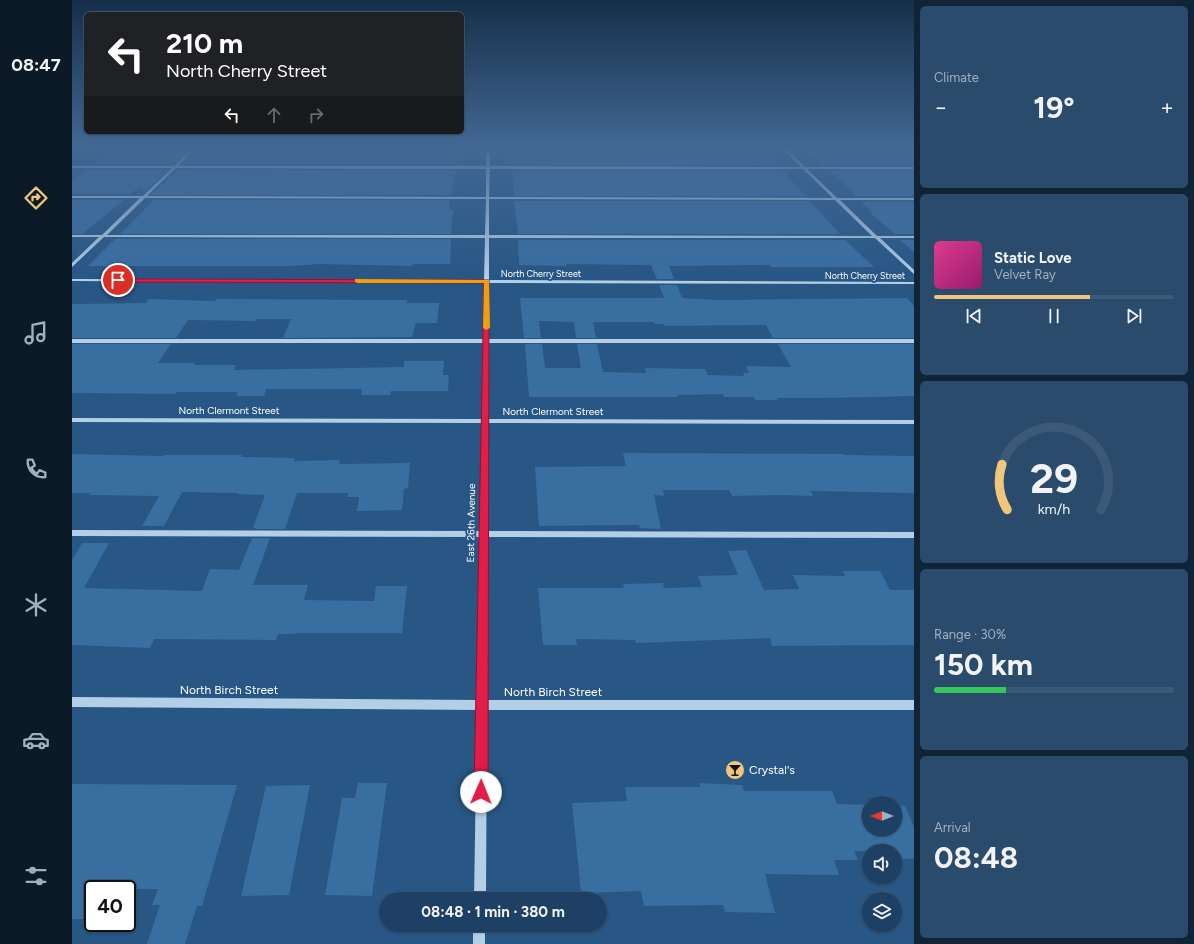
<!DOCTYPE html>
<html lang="en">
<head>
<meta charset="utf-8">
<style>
  :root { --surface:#1e4064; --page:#2b4b6d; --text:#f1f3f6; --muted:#a1afbf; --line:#3c5978; --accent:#efc67a }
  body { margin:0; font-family:Figtree,sans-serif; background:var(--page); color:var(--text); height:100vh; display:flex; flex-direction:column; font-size:15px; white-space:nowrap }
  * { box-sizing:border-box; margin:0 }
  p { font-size:13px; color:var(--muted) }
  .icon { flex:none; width:22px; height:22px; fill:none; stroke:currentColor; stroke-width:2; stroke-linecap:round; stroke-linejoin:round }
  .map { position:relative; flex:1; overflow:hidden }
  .side { display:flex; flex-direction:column; gap:6px; padding:6px; background:#102337; width:280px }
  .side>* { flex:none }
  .top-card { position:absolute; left:12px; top:12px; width:380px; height:122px; border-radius:6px; box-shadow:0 1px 3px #0004,0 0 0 1px var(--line); background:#202124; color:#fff; overflow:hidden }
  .needle { width:26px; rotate:270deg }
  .tools { position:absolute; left:790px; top:796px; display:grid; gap:8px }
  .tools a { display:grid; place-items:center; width:40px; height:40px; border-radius:50%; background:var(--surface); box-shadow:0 1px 3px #0004,0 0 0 1px var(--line); font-size:20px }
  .speed { position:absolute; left:12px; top:880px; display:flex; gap:8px; font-size:20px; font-weight:700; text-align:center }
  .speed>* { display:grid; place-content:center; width:52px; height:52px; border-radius:50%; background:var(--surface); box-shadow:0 1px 3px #0004,0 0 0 1px var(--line); line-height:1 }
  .speed .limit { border:2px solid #111; border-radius:6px; background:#fff; color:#111 }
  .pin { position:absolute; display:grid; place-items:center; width:34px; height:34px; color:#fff; margin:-17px; border:2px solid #fff; border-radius:50%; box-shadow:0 1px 4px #0007 }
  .me { position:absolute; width:44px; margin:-22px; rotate:1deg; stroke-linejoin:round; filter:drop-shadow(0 0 3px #0008) }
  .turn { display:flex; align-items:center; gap:14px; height:84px; padding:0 16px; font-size:18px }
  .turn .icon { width:52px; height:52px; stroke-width:2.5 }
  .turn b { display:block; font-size:28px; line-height:34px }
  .lanes { display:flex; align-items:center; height:38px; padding:0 16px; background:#0003; justify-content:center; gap:20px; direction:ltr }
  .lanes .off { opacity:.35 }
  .big { font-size:30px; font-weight:700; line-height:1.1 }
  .side .card { flex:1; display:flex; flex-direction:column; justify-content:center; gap:6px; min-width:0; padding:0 14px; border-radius:6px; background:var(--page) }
  .side .dial { align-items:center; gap:0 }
  .dial svg { height:104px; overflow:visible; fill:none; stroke:var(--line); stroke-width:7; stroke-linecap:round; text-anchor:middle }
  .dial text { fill:var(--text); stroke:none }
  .song { display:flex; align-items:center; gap:12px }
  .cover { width:48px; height:48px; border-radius:6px; background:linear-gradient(135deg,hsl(330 70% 55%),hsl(320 70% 35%)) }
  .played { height:4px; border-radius:2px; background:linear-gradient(90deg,var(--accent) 65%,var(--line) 65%) }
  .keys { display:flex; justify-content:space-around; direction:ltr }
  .heat { display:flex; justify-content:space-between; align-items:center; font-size:22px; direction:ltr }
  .charge { height:6px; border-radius:3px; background:linear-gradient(90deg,#34c759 30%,var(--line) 0) }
  .trip { position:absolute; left:307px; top:892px; width:228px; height:40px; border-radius:20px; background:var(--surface); box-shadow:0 1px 3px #0004,0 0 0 1px var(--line); font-weight:700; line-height:40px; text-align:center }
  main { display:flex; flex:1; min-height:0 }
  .menu { display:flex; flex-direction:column; width:72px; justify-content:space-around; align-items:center; background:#0c1a28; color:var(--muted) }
  .menu .icon { width:28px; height:28px }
  .menu .selected { color:var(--accent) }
  .menu b { font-size:18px; color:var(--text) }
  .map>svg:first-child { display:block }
  .building { fill:#396ea1 }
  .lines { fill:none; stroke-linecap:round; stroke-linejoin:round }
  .minor { fill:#b3cee7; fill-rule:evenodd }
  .route { fill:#e11d48; stroke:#92132f }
  .slow { fill:#f59e0b }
  .labels { text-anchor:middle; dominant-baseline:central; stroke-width:4; stroke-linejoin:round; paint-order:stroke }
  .far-street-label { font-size:9px; fill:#fff; stroke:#285685 }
  .street-label { font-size:10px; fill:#fff; stroke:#285685 }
  .near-street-label { font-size:12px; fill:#fff; stroke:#285685 }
  .near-poi-label { font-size:12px; fill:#fff; stroke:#285685; text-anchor:start }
</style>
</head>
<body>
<main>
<nav class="menu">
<b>08:47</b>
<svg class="icon selected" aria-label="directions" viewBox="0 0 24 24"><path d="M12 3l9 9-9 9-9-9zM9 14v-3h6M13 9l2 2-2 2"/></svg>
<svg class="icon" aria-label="music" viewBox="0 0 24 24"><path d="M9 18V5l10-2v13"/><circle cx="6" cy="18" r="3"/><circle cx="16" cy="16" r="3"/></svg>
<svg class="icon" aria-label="phone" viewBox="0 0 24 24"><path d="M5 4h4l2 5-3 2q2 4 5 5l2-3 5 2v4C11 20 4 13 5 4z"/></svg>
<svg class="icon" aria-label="climate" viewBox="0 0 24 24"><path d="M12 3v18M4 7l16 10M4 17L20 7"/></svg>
<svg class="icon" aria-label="car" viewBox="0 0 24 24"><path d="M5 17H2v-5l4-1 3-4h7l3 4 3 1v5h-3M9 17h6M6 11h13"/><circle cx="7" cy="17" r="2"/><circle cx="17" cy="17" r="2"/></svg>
<svg class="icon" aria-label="filters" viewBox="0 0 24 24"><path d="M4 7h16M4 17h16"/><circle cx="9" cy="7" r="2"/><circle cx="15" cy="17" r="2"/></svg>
</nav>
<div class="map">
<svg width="842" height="944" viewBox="0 0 842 944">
  <rect width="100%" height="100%" fill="#285685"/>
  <path class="building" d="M44,150H116L101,164H24Z
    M124,150H366L365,152H386L384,164H110Z
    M514,150L691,151L705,165H439L438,151Z
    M736,150H835L842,155V166H752Z
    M17,170H96L73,192L68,187L58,194H0V181Z
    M105,170H384L379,195H79Z
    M440,170H710L734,196H442Z
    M757,170H842V196H784Z
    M0,200H52L10,234H0Z
    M80,200H378L377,210H381L379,234H48L81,201Z
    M442,201H738L768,234H446Z
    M789,202H842V234H823L798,213H801Z
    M43,239H379L378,264H341L340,266L247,264L219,266H16Z
    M446,240H773L802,267H699L698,265L597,266L602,279H585L579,265L494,264L495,266L447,265Z
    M828,240H842V252Z
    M587,285H605L610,298L645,300L835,298L842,306V338H701L694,325L592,326L591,324H583L582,322H521L524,338H504L502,322L467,321L469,338H452L448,298H592Z
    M77,299L143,301L144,299L335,300V303H367L365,323H344L340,337L211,338L219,319H185L184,321L116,320L104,338H0V304L74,303Z
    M0,344H99L86,363H123L122,365H164L162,370L332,367V361H372L371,375H377L376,391H319L318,395H289L290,389H194L192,396H164L166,392H105L103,394L0,393Z
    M453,344H470L473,368H509L505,344H525L531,372L574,373L573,368L624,369H633L636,375L672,376L671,373H677L674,366L719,367L706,344H842V396L754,398H705L706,400H683L682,397H652L651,394L606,395V397H457Z
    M551,453L771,454L772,455L842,456V493L739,491L741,496L708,495L660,496L657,490H591L592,496L582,495L589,529L568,528L567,525L467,526L463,467L554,466Z
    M0,454L91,456L92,455H170L169,457L223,458L222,461L268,460L267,464L338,463L336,488L332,489L330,510L285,511L287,497H275L276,493H225L213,529H184V528H181L193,495L165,494L166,493L110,492L92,526H70L87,496L17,495L18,493H0Z
    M180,538H198L181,585H236L232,600L302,601L304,586H335L330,633H223V634H206L204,640L82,639L78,648L0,645V560L10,543H37L12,588L130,591L138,569L167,570Z
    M674,550L692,590L727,589L721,575L773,576L771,571H808L818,590H842V645L700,646L698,638L564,643L563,640L504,639L505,645H471L466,588H552L551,584L591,583L592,588L630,587L626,576L666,575L656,551Z
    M286,783H315L300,896L253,895L270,798H283Z
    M627,783L670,785L672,791H760L765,804L797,805V829H823V805L833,806L842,827V859L823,858V851H782L786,860H762L767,875L693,874L703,913L653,912L651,905L572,906L569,891L509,893L500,803L555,801L553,787H628Z
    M0,784L165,785L130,906H125L113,944H75L88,905H80L86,889H21V919H0Z
    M238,785L217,895L169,896L194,786Z"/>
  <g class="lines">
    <path class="minor" d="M123,146H126L106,166H414V146H418V166L729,167L708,146H711L733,167H842V169H735L765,198H842V200H768L805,236H842V238H808L842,270V274L803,238H417V280L842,282V284L417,283V339H842V343H417L416,419L842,420V424L416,423V531L842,532V538L416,537L415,700H842V710H415L414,899H402L405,710L0,707V697L405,700L408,537L0,536V530L408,531L410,423L0,422V418L410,419L411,343H0V339H411L412,283L0,281V279L412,280L413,238L32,237L0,267V263L27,237H0V235H30L68,198H0V196H71L100,168H0V166H102ZM104,168L414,169V197L75,196ZM418,169H731L761,198L417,197ZM73,198L414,199L413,235H35ZM417,199L763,200L800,236L417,235Z
      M401,925H413V944H401Z"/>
  </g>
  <linearGradient id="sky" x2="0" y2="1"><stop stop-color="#162f49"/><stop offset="0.53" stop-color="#426894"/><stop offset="1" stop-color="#426894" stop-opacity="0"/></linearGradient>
  <rect width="842" height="278" fill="url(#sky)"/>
  <path class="route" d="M44,279L417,280L416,792L414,797L409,799L404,797L402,792L412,283L46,282L43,280Z"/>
  <path class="slow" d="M283,279L417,280L418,328L414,330L411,328L412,283H286L283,282Z"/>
  <defs>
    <symbol id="bar-disc" viewBox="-11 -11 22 22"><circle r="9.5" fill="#efc67a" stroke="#285685"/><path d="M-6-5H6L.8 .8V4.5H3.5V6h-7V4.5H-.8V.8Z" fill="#111"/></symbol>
  </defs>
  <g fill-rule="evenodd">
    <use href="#bar-disc" x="652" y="759" width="22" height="22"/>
  </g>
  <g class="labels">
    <g class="far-street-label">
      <text x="469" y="273">North Cherry Street</text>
      <text x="793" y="275">North Cherry Street</text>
    </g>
    <g class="street-label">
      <text x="157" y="410">North Clermont Street</text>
      <text x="481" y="411">North Clermont Street</text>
      <text transform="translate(399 523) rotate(-89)">East 26th Avenue</text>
    </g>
    <g class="near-street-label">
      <text x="157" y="690">North Birch Street</text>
      <text x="481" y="692">North Birch Street</text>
    </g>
    <g class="near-poi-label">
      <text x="677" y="770">Crystal's</text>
    </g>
  </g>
</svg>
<div class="tools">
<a><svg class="needle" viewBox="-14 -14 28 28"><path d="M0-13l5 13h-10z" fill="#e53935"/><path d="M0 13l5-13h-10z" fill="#a1afbf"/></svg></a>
<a><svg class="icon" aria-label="sound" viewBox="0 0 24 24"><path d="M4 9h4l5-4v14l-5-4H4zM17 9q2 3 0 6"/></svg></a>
<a><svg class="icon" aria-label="layers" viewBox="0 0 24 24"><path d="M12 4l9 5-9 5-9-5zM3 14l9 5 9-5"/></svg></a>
</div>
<div class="speed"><div class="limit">40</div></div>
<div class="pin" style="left:46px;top:280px;background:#d93025"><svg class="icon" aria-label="arrive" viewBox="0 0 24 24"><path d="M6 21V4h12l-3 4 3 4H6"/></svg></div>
<svg class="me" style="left:409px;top:792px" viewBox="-20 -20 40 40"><circle r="19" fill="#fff"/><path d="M0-13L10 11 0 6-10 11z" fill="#e11d48"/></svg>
<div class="trip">08:48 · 1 min · 380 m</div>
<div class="top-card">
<div class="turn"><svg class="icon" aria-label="left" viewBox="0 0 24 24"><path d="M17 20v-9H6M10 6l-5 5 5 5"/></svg><div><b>210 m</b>North Cherry Street</div></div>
<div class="lanes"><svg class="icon" aria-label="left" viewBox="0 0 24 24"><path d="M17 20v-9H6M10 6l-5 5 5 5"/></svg><svg class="icon off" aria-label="ahead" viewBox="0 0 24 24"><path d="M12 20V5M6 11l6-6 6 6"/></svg><svg class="icon off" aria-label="right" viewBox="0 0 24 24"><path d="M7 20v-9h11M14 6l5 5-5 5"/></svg></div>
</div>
</div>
<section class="side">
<div class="card"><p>Climate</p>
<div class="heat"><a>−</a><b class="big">19°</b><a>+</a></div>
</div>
<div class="card">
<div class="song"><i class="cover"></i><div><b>Static Love</b><p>Velvet Ray</p></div></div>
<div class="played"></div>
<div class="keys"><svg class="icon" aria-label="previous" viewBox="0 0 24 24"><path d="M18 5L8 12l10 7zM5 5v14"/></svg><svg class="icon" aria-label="pause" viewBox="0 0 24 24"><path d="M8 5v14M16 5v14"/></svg><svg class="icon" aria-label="next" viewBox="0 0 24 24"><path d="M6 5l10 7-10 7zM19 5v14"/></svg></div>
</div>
<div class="card dial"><svg viewBox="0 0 100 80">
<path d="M14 69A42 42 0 1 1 86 69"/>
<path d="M14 69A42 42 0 0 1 10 34" stroke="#efc67a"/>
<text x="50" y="56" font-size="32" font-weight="700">29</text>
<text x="50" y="72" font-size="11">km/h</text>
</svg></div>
<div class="card"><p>Range · 30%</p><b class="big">150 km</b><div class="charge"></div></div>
<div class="card"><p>Arrival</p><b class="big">08:48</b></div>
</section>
</main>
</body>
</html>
